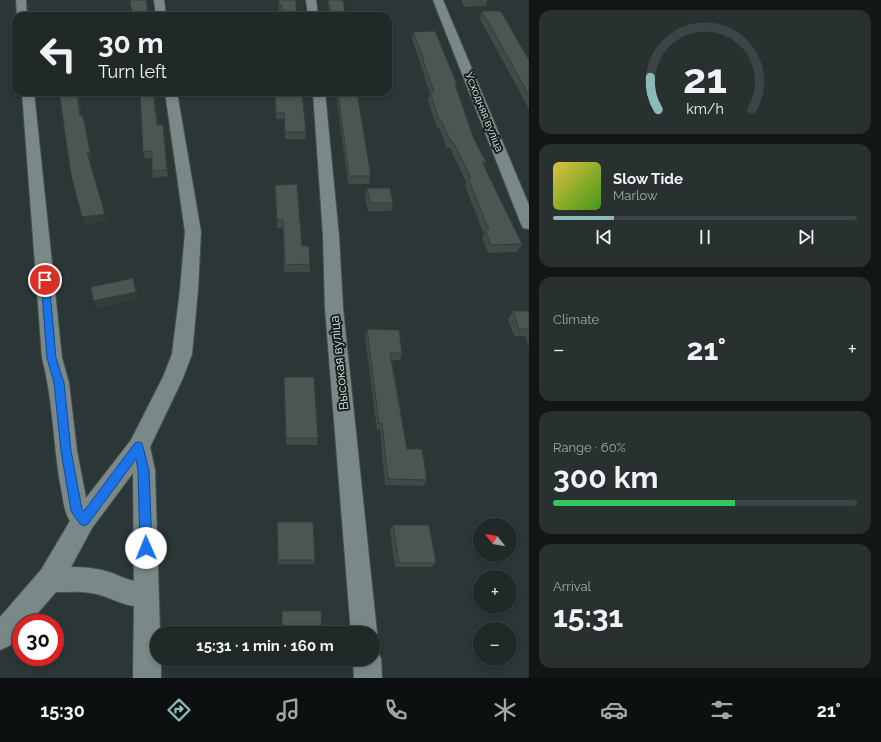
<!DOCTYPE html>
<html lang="en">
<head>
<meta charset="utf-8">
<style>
  :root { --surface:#202828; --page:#283030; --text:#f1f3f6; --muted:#a2a6a8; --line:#3d4445; --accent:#8bbbb9 }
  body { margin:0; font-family:Raleway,sans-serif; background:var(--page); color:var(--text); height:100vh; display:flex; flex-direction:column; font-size:15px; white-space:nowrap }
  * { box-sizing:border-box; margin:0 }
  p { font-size:13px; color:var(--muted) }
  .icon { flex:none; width:22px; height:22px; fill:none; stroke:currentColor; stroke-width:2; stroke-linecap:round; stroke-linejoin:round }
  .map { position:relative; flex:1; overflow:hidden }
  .side { display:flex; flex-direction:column; gap:10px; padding:10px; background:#121616; width:352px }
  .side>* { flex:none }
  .top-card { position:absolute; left:12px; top:12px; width:380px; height:84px; border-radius:12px; box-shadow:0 2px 6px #0003,0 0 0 1px var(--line); background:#202828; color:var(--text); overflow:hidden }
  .needle { width:26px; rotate:301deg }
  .tools { position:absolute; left:473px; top:518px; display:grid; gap:8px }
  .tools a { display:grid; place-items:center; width:44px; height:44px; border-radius:50%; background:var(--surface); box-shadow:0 2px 6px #0003,0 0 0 1px var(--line); font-size:20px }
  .speed { position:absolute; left:12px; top:614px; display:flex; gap:8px; font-size:20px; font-weight:700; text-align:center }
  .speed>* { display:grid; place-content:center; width:52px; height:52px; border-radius:50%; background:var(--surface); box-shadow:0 2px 6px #0003,0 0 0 1px var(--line); line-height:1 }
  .speed .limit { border:6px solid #d22; background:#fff; color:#111 }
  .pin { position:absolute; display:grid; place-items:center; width:34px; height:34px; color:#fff; margin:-17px; border:2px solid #fff; border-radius:50%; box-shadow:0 1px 4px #0007 }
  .me { position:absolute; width:44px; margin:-22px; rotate:359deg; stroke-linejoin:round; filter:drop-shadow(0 0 3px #0008) }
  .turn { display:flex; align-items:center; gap:14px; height:84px; padding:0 20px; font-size:18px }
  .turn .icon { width:52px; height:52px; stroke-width:2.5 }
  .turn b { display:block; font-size:28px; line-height:34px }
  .big { font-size:30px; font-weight:700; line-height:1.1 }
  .side .tile { flex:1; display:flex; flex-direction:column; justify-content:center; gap:6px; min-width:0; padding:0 14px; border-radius:12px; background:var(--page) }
  .side .dial { align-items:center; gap:0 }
  .dial svg { height:104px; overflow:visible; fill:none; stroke:var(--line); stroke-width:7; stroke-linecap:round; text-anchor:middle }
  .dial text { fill:var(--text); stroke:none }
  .song { display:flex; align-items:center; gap:12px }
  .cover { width:48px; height:48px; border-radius:6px; background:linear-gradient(135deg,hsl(50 70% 55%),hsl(100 70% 35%)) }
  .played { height:4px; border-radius:2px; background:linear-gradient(90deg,var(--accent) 20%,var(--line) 20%) }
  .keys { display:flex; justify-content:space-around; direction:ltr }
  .heat { display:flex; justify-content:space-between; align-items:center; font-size:22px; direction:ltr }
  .charge { height:6px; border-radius:3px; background:linear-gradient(90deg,#34c759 60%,var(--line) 0) }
  .trip { position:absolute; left:150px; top:626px; width:230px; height:40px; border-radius:20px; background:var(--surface); box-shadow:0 2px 6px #0003,0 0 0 1px var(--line); font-weight:700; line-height:40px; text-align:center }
  .dock { display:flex; height:64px; justify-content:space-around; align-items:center; background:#0d1010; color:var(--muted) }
  .dock .icon { width:28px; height:28px }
  .dock .on { color:var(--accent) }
  .dock b { font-size:18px; color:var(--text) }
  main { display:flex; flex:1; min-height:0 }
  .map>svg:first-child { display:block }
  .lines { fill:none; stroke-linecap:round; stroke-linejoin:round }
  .minor-casing { stroke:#485252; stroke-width:2 }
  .minor { fill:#7a8888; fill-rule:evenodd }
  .wall { fill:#404a47 }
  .shaded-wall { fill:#343c39 }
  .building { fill:#4a5652; stroke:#343c39 }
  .route { fill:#1a73e8; stroke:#114b97 }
  .labels { text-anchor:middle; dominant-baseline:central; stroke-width:4; stroke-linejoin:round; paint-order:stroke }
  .far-street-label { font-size:11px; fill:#e0e7e7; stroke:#171d1d }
  .street-label { font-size:13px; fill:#e0e7e7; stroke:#171d1d }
</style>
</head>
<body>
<main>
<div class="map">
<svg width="529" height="678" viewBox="0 0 529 678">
  <rect width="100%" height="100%" fill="#2b3636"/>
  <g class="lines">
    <defs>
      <path id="minor" d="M16,0H26L27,16H17Z
        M154,0H164L166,16H156Z
        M306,0H316L318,16H308Z
        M433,0H443L529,205V229L523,228L521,224Z
        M22,92H34L62,358L69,383L77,451L86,498L131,440L163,377L172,354L180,290L185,232L165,92H177L201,232L198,290L192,354L183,378L150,447L155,470L160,633H157V659H161V678H133L134,606C119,604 106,595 91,593C80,591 67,592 56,592L29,623H21V633L9,646L0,650V617L41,570L70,521C63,510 63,495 60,483C53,441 53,399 42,358ZM133,473L134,581C125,579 118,575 109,572C96,568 84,567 71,567L92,528Z
        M313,92H325L339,236L343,308L377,633L373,643V633H351L325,308L323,236Z
        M373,648L377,649L381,659L382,678H354L353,659H373Z"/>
    </defs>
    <use href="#minor" class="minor-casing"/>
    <use href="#minor" class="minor"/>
  </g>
  <path class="wall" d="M279,0L296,15L282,11H279Z
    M327,0H343L346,16H330Z
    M461,0H487L486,6L464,7Z
    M482,11L529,60V109L480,19Z
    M413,32L457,84L456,88L474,139L486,162L484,166L522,244L517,252L488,253L482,238L484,234L465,186L466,182L450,148H447L439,128H437L428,100L430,93L421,67V65L412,39Z
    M154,92L158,125L164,131L168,176L153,178L152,171V158L145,159L143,152Z
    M283,92H302L306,132L305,139H285L284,119H276L275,103V96H283Z
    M336,92H357L371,176L369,184H348Z
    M275,185L310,264V272H284L283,228H277Z
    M367,188L393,203L391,211H368L365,196Z
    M513,311H529V347L525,336H514L508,319Z
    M367,329L402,353L400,360H392L407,449L427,480L423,486L385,485L380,430H377L365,337Z
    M284,377L318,438L317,445H286L284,384Z
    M277,522L315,560L314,564H278Z
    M393,525L436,563L432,567H395L390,530Z"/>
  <path class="shaded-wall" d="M77,92H78L83,124L80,116Z
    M83,116L86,123L92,159L89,160L107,221L85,225L82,217L87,152Z
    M163,125L164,131L168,176L167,170Z
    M133,278L138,299L96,309L93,301Z"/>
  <path class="building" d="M130,0H146L149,16H132Z
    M279,0H296V15H299L300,16H282V5H279Z
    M328,0H343L346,16H331Z
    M482,11H501L529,60V95Z
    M435,31L457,84H455L474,139L486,162H482L522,244L491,245L485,230H489L468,178H471L452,140H450L441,120H439L430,92H434L423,60H424L413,32Z
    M59,92H77L80,116H83L90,152H87L105,214L82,217L71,175Z
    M140,92H153L157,125H163L167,170L152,171V151L143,152Z
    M283,92H302L306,132H285L284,113H276L275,96H284Z
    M338,92H357L371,176H349Z
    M297,184L302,246H309L310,264L285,265L283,220H277L275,185Z
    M367,188H390L393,203H370Z
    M133,278L136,292L93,301L91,287Z
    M513,311H529V329H519Z
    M367,329L399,330L402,353H390L407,449H422L427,480L388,479L382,423L379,424Z
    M284,377H314L318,438H286Z
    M277,522H313L315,560H278Z
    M393,525H429L436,563H399Z
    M282,611H321L322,633H282Z"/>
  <path class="route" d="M45,277L49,280L56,358L64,383L71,451L82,509L84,511L135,443L139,442L142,443L149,470L152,548L150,552L146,554L142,552L140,548L138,470L136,459L88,524L84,526L80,524L71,511L61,451L54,383L47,358L41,280Z"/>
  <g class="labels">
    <g class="far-street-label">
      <text transform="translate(484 112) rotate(68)">Усходняя вуліца</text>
    </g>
    <g class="street-label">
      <text transform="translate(339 363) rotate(-96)">Высокая вуліца</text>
    </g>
  </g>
</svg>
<div class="tools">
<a><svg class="needle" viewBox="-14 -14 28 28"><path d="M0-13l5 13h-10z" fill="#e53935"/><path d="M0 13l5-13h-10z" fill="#a2a6a8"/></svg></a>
<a>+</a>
<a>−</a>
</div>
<div class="speed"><div class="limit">30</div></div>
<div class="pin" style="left:45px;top:280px;background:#d93025"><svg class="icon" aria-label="arrive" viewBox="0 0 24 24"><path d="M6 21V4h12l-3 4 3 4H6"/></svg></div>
<svg class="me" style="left:146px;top:548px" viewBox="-20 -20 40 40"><circle r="19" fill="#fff"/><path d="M0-13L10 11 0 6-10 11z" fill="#1a73e8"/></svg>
<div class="trip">15:31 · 1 min · 160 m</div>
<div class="top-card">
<div class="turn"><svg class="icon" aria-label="left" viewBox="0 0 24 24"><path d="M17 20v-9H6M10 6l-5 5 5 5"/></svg><div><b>30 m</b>Turn left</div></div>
</div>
</div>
<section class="side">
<div class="tile dial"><svg viewBox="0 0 100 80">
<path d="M14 69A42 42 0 1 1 86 69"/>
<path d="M14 69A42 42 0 0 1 8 44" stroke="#8bbbb9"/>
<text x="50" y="56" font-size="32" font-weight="700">21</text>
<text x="50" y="72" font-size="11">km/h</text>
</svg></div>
<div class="tile">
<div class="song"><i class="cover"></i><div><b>Slow Tide</b><p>Marlow</p></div></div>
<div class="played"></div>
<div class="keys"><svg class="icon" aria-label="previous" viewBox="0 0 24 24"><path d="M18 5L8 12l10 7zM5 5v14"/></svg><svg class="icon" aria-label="pause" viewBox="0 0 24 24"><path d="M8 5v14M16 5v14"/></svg><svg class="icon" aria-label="next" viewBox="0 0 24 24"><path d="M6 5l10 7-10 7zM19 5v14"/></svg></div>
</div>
<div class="tile"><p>Climate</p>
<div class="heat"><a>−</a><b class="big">21°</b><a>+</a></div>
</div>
<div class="tile"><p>Range · 60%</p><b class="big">300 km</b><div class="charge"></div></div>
<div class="tile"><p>Arrival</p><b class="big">15:31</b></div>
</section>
</main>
<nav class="dock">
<b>15:30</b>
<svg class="icon on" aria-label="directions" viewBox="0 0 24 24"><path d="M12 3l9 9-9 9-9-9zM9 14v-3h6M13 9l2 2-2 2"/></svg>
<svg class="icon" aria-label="music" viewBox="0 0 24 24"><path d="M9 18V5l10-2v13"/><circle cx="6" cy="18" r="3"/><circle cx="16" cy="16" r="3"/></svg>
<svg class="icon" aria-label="phone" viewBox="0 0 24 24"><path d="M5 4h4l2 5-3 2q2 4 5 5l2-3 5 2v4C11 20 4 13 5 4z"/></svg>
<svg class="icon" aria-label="climate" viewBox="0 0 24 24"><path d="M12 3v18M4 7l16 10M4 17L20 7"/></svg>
<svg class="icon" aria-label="car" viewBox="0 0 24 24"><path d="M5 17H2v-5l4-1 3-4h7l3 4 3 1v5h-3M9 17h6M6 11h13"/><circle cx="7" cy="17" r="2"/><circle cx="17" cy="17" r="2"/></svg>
<svg class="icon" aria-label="filters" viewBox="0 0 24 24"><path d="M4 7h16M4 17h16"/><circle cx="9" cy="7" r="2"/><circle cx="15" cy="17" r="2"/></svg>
<b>21°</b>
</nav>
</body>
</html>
